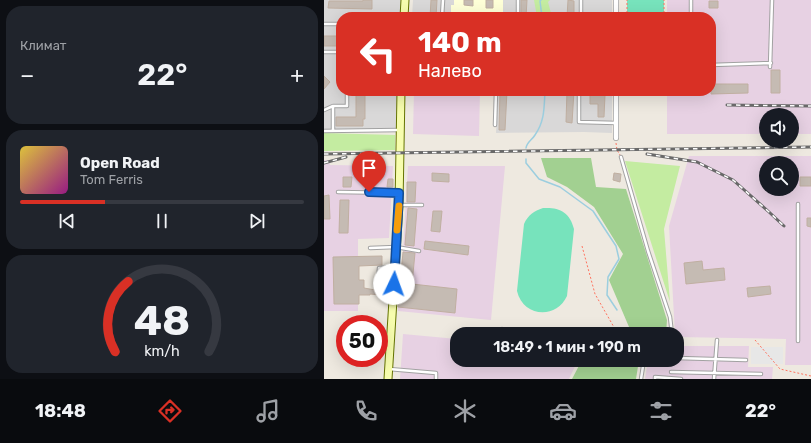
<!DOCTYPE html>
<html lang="ru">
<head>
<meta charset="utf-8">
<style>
  :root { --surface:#171b24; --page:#20242c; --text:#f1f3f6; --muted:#9ea1a6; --line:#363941; --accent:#d93025 }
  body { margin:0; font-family:Rubik,sans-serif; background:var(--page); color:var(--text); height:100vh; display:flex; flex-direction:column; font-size:15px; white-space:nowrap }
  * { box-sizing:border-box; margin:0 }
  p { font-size:13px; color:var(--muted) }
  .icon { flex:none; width:22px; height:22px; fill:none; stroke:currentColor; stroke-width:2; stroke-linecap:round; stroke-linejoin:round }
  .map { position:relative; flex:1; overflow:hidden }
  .details { display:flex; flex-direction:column; gap:6px; padding:6px; background:#0d0f14; width:324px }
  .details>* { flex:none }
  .hud { position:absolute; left:12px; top:12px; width:380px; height:84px; border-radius:16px; box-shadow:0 4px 16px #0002; background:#d93025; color:#fff; overflow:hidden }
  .fabs { position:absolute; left:435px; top:108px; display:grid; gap:8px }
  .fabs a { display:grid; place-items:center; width:40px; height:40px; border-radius:50%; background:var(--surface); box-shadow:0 4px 16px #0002; font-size:20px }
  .speed { position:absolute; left:12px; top:315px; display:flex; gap:8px; font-size:20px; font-weight:700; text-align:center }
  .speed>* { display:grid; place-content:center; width:52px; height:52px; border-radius:50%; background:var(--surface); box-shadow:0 4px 16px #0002; line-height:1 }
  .speed .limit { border:6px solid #d22; background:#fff; color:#111 }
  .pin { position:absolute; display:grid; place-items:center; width:34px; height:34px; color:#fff; margin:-41px -17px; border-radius:50% 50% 50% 0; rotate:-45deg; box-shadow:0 0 4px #0007 }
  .pin .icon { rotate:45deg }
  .me { position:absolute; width:44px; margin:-22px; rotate:3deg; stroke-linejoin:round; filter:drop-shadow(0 0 3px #0008) }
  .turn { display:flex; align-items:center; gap:14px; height:84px; padding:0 16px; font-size:18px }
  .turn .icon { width:52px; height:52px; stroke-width:2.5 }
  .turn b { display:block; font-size:28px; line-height:34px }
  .big { font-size:30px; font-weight:600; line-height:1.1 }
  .details .widget { flex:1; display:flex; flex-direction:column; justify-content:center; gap:6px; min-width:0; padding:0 14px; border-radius:16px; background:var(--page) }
  .details .dial { align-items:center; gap:0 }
  .dial svg { height:104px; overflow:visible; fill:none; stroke:var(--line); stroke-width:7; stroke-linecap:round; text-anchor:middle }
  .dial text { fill:var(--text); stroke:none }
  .song { display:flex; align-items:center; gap:12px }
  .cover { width:48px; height:48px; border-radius:6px; background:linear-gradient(135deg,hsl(50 70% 55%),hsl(310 70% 35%)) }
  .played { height:4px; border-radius:2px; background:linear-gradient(90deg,var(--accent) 30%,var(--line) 30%) }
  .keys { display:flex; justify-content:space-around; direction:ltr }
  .heat { display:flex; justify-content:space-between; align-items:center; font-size:22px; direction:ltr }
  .trip { position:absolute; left:126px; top:327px; width:234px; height:40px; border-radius:16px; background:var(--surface); box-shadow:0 4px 16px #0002; font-weight:600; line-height:40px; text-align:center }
  .tabs { display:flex; height:64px; justify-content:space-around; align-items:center; background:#090b0e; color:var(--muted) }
  .tabs .icon { width:28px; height:28px }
  .tabs .on { color:var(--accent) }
  .tabs b { font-size:18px; color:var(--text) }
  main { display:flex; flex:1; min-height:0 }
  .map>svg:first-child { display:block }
  .residential { fill:#d9d8d8 }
  .industrial { fill:#e7d1e3; fill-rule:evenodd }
  .education { fill:#feffd7 }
  .grass { fill:#c4eca1 }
  .forest { fill:#a2d091 }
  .pitch { fill:#77e3bc }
  .parking { fill:#e7e7e7 }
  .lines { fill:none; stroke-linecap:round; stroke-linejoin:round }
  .stream { stroke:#9ccedf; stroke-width:1.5 }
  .building { fill:#c5bbb3; stroke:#c0afa1 }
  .lane-casing { stroke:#a2a2a2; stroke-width:4.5 }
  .street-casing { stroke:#a2a2a2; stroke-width:6 }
  .secondary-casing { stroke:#657400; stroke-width:9 }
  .path { stroke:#ff735f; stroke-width:1; stroke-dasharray:2 2; stroke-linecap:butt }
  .lane { stroke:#fff; stroke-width:2.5 }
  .street { stroke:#fff; stroke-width:4.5 }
  .secondary { stroke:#f7fdae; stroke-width:7 }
  .rail-casing { stroke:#696969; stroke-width:3 }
  .rail { stroke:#fff; stroke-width:1.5; stroke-dasharray:4.5; stroke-linecap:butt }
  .route-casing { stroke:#114b97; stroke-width:10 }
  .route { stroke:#1a73e8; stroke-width:7 }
  .slow { stroke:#f59e0b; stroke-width:7 }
</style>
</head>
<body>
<main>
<section class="details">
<div class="widget"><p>Климат</p>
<div class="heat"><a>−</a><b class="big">22°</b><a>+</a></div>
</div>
<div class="widget">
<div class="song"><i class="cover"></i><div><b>Open Road</b><p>Tom Ferris</p></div></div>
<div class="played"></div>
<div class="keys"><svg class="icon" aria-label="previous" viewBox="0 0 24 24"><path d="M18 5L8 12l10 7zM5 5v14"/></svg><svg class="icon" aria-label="pause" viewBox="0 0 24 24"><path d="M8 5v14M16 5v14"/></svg><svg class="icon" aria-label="next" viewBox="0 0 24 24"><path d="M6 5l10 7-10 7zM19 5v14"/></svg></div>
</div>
<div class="widget dial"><svg viewBox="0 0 100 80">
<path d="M14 69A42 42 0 1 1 86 69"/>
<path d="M14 69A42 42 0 0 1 24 15" stroke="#d93025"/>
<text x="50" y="56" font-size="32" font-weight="700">48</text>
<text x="50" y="72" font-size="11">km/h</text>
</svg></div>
</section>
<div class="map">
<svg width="487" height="379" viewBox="0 0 487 379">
  <rect width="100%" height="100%" fill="#eee9e0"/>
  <path class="residential" d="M0,0H77L76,17H17V91H73L72,130L0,129Z
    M89,0H288V17H88Z
    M174,91H288V133L260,132L172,133Z"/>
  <path class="industrial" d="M343,0H487V134H468V115H442V134H343V91H387V17H343Z
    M90,91H156L155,136L89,134Z
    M365,156H487V365H461L462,339L353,337V334H351L345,226ZM442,163H468V189H442Z
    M0,160H5L6,165L69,166L65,238L34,239V311H0Z
    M84,166H181L167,320L74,311L79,252Z
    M79,334L133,339V360H254L245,379H76Z
    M353,346H425L424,367H449L448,379H321L324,360H353Z"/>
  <path class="education" d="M130,0H179V17H127V5H130Z"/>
  <path class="grass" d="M210,0H226L224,2L228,17H213Z
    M0,133L71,135V150L0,151Z
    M301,161L356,166L340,229L346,302Z"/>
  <path class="forest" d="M217,158H267L272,187L302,189L343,320L342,334H308L285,280L299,254L270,207L243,187L223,177Z
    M258,360H315L312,379H248Z"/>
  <path class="pitch" d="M303,0H340V17H303Z
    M219,208C235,207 246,212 250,229L243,296C232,320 199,317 193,291L200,224C204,215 210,211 219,208Z"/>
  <path class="parking" d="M427,347H459V364H427Z"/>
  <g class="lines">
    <path class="stream" d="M217,0L216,1L218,17
      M202,148C203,142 208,140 211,135C221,121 220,107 221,91
      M202,159V163L215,179L236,187L269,211L292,246L295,259L284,277L283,295L293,310"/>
  </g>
  <path class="building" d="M39,0H48V9L4,8L5,1H39Z
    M107,0H113L112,17H106Z
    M140,0H149V6L140,5Z
    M162,0H169V8H162Z
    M197,0H203L202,17H197Z
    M244,0L250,1V17H243Z
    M385,1H394V8H385Z
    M0,36H17V46H0Z
    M447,70H456V93H447Z
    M0,76L6,82L0,89Z
    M387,84H424V93L387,94Z
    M32,91H36V94H41V119H39V126H12V117H32Z
    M176,91H183L181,130H175Z
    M243,91H250L248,123L242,122Z
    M266,95H281L280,117H274V104H266Z
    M108,173L125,174V182L108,181Z
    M290,173L297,174L296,182L289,180Z
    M19,177H28L27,187H19Z
    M476,177H487V186H476Z
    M64,179H69V187H63Z
    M83,182H92L91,202H83Z
    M5,195L6,219H0V196Z
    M16,200H25L24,233H15Z
    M84,208L93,209L90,246L81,245Z
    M109,211H118L116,232L107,231Z
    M483,218H487V227L483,226Z
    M101,241L145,246L144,255L100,249Z
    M79,252L91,253L88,284L133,289L131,313L74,307Z
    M58,256V265L35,266V280H40V288L57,291L56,295L46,294V295H35V304H10L9,257Z
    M378,261L379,270L400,268L401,280L362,284L360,263Z
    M446,286L447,294L424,297L423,288Z"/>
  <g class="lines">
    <defs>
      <path id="lane" d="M367,0V17
        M118,17L119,0
        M194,17V0
        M257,17V0
        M0,24H17
        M0,52H17
        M387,65L447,63
        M446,67L448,0
        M255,91V122L292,123
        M0,110L9,106
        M171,125L172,91
        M0,131L75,130
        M9,131V106H23V91
        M297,157L324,251L346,317L348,334
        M14,192L74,193
        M76,205H98
        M46,248L72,247L95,251
        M69,284L54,283L55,268L70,267
        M178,334V329
        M474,341V204
        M353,358L422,360
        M65,369L112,373V379
        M347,372L437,374
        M317,379L320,360
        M331,379V377L357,379
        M390,379L393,340"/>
      <path id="street" d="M292,0V17
        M292,91V138"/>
      <path id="secondary" d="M80,17L81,0
        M64,379L75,205L77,91"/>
    </defs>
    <use href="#lane" class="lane-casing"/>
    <use href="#street" class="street-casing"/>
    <use href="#secondary" class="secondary-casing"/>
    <path class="path" d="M303,17V0
      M340,17V0
      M292,143L293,150L296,155
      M258,246L271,294L291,329V334
      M431,340L456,369L487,376"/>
    <use href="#lane" class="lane"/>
    <use href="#street" class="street"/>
    <use href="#secondary" class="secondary"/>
    <defs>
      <path id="rail" d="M403,105L487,106
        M0,154L487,147
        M323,154L373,162L409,180L445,212L460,226
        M0,163L22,157"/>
    </defs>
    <use href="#rail" class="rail-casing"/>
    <use href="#rail" class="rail"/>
  </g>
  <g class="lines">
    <defs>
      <path id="route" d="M45,192L75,193L70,284"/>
    </defs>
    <use href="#route" class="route-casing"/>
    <use href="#route" class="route"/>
    <path class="slow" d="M73,230L75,206"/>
  </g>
</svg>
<div class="fabs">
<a><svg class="icon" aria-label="sound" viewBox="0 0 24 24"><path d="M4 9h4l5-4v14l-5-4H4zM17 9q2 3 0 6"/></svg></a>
<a><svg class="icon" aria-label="search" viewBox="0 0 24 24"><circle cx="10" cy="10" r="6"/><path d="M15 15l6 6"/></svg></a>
</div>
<div class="speed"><div class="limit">50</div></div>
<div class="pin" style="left:45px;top:192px;background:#d93025"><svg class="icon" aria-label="arrive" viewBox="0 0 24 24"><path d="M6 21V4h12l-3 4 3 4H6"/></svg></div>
<svg class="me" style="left:70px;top:284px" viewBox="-20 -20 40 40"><circle r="19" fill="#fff"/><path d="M0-13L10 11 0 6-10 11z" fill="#1a73e8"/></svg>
<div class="trip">18:49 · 1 мин · 190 m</div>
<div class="hud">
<div class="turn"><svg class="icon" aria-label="left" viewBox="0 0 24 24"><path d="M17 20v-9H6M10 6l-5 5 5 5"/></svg><div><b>140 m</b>Налево</div></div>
</div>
</div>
</main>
<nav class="tabs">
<b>18:48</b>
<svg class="icon on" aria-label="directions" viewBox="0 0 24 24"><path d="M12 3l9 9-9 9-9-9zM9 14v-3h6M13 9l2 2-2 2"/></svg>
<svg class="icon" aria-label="music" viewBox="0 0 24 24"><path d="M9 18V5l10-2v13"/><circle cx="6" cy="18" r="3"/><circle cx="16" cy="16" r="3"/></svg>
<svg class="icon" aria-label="phone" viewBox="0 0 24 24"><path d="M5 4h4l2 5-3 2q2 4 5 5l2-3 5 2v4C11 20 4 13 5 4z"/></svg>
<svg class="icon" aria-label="climate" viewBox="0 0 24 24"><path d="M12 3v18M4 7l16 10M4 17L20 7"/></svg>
<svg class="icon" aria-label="car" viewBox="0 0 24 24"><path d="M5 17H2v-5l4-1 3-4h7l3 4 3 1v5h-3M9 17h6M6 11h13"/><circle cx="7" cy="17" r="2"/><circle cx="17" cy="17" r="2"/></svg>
<svg class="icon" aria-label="filters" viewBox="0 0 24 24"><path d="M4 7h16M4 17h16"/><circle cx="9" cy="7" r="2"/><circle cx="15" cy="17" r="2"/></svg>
<b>22°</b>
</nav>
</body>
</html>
